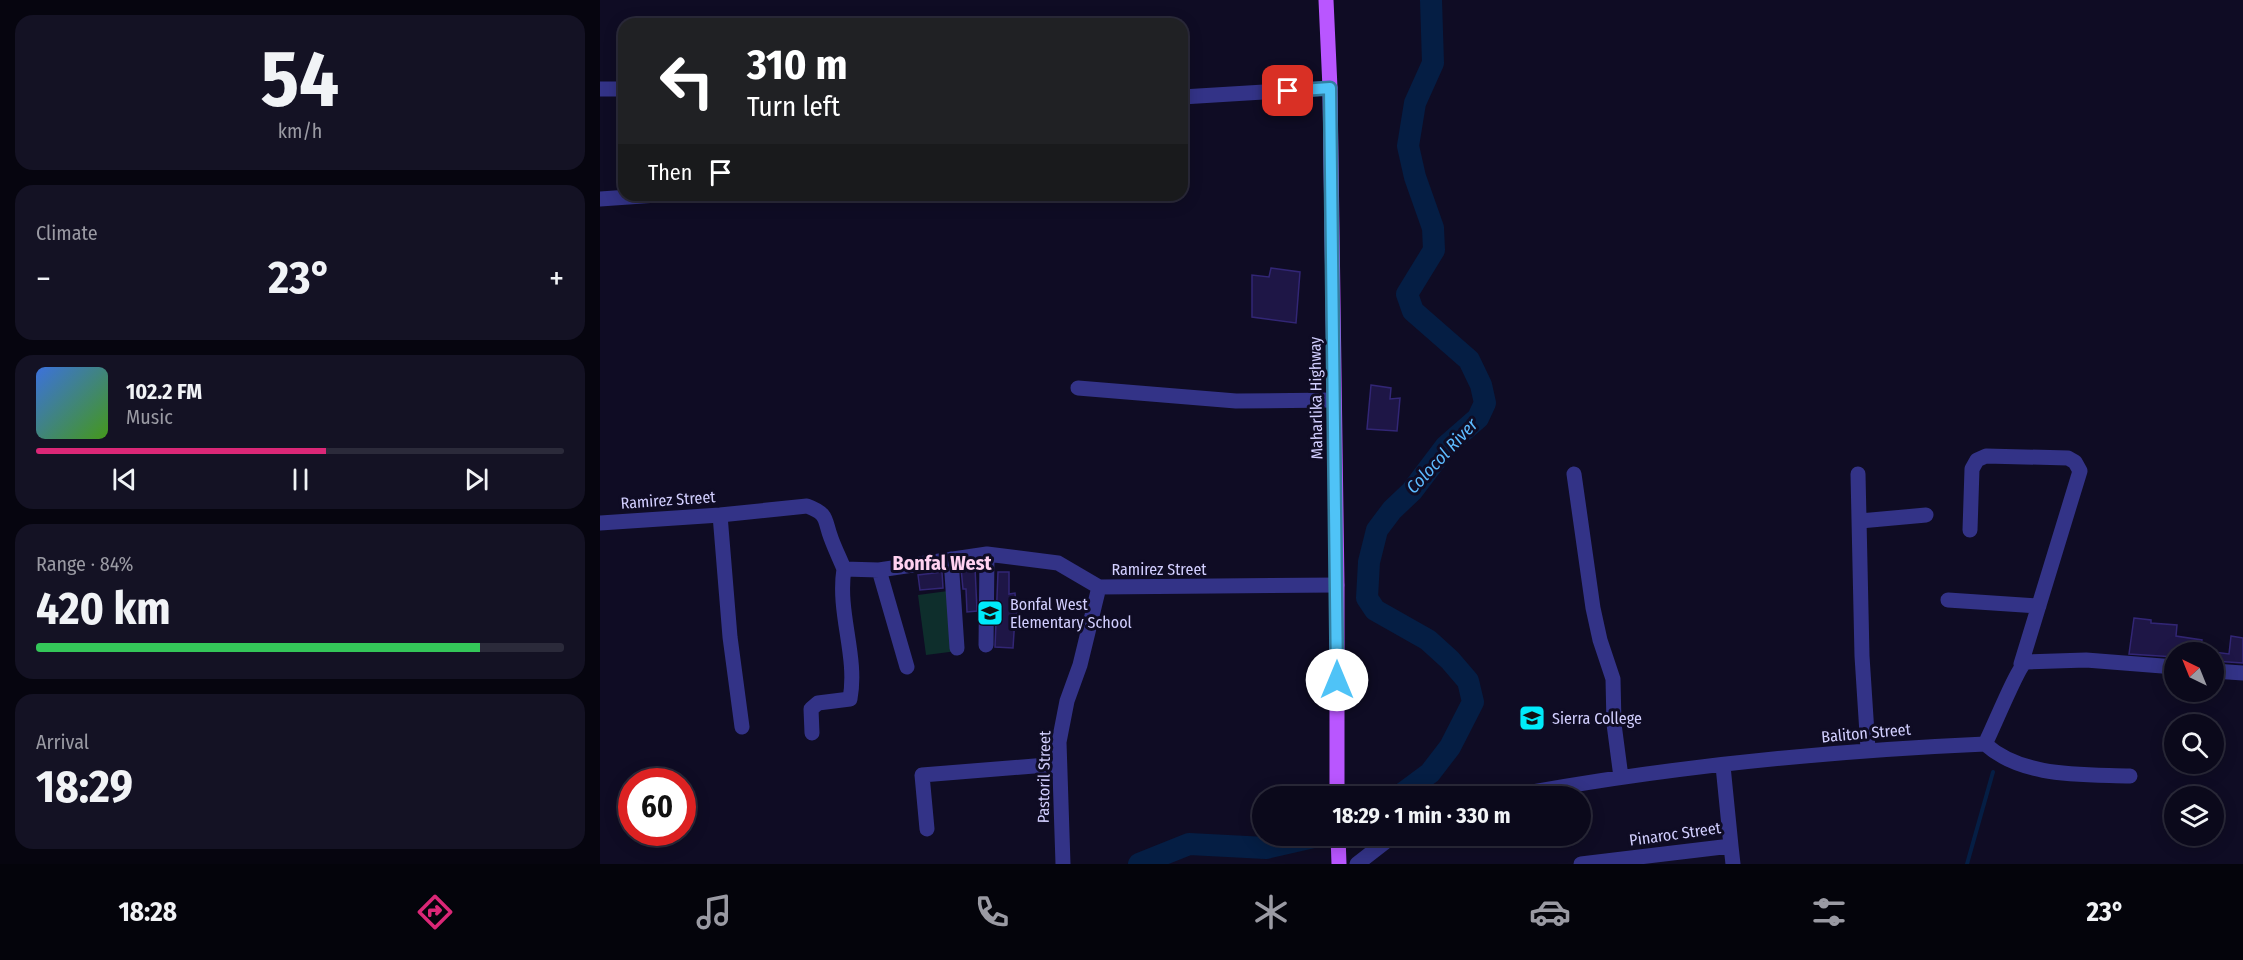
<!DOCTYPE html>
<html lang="en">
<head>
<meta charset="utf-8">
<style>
  :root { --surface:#0b091b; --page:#141224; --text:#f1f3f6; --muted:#9a9aa3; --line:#2b2a3a; --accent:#db2777 }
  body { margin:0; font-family:"Fira Sans Condensed",sans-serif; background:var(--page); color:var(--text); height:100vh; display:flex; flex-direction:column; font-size:22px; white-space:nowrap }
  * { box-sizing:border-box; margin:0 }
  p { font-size:20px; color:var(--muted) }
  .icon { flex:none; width:33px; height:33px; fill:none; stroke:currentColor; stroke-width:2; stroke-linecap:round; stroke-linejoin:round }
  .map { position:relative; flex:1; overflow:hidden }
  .drawer { display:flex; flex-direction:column; gap:15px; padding:15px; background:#06050f; width:600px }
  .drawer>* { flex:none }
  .top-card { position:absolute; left:18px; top:18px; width:570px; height:183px; border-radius:18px; box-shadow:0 3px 15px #0003,0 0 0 2px var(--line); background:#202124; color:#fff; overflow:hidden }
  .needle { width:39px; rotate:317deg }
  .buttons { position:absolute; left:1564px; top:642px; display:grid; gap:12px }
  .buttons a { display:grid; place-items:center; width:60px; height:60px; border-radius:50%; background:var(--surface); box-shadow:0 3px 15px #0003,0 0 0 2px var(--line); font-size:30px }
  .speed { position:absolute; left:18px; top:768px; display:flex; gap:12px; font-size:30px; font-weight:700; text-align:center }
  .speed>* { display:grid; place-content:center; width:78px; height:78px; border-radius:50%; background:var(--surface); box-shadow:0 3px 15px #0003,0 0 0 2px var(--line); line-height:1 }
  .speed .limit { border:9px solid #d22; background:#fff; color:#111 }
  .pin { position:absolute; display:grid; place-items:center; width:51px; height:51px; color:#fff; margin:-26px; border-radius:12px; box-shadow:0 3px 9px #0006 }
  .me { position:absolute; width:66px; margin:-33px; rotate:0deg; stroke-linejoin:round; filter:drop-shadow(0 0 4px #0008) }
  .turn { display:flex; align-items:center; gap:21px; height:126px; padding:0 30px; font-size:27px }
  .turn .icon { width:78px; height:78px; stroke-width:2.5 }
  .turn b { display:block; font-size:42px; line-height:51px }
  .then { display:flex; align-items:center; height:57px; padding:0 30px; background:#0003; gap:12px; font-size:22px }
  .big { font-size:45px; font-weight:700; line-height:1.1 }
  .drawer .card { flex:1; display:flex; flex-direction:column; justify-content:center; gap:9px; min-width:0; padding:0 21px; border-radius:18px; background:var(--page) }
  .drawer .dial { align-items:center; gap:0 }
  .dial b { font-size:78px; line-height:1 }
  .song { display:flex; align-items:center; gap:18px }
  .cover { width:72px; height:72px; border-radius:9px; background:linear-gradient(135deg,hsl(220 70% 55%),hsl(100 70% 35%)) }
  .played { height:6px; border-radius:3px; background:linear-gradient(90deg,var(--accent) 55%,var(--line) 55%) }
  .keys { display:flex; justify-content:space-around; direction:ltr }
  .heat { display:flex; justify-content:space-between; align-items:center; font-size:33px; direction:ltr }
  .charge { height:9px; border-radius:4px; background:linear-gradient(90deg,#34c759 84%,var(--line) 0) }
  .trip { position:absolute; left:652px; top:786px; width:339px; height:60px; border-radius:30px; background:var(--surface); box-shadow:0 3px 15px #0003,0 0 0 2px var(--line); font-weight:700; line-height:60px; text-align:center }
  .menu { display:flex; height:96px; justify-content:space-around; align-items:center; background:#04040b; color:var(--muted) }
  .menu .icon { width:42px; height:42px }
  .menu .active { color:var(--accent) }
  .menu b { font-size:27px; color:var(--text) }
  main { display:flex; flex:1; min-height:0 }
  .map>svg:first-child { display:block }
  .green { fill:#0e2e2c }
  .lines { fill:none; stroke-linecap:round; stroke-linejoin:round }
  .stream { stroke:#051e44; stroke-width:4 }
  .river { stroke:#051e44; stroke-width:22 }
  .building { fill:#1e1646; stroke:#322675; stroke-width:1.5 }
  .minor { stroke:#333387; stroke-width:15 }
  .major { stroke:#b956ff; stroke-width:15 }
  .route-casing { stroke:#337fa1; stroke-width:15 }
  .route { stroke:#4fc3f7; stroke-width:10 }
  .labels { text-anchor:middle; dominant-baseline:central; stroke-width:6; stroke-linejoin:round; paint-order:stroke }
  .street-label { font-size:16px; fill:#d2cfff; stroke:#0f0c24 }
  .poi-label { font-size:16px; fill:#d2cfff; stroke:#0f0c24; text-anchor:start }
  .water-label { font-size:18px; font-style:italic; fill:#5dbbff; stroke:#0f0c24 }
  .quarter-label { font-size:20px; font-weight:bold; fill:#ffd1f0; stroke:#0f0c24 }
</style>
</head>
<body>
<main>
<section class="drawer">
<div class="card dial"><b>54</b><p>km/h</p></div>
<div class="card"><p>Climate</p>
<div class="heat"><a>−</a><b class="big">23°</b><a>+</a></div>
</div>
<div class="card">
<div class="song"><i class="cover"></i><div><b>102.2 FM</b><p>Music</p></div></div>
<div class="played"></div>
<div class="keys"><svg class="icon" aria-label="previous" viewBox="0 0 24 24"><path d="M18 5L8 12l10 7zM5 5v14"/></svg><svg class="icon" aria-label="pause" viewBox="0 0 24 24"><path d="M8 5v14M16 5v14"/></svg><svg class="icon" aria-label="next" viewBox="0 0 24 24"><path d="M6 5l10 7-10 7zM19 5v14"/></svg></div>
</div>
<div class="card"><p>Range · 84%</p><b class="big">420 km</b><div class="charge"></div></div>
<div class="card"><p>Arrival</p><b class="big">18:29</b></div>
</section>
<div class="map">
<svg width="1643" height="864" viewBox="0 0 1643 864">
  <rect width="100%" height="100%" fill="#0f0c24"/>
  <path class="green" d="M348,591L357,651L326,655L318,595Z"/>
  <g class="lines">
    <path class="stream" d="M1367,864L1393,772"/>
    <path class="river" d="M799,796L830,773L850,747L873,702L868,681L850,660L828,640L775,610L767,598L769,562L777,530L792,510L812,491L846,446L878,418L885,403L881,385L869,360L813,311L807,294L834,250L833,228L815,177L808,146L815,103L833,63L831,0
      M539,864L589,844L666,848L718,836"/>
  </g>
  <path class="building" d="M671,268L700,272L696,323L652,317V275L669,277Z
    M771,385L791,388L790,399L800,398L797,431L767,429Z
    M375,567L377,611L367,612L366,589H363L361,568Z
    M342,572L343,588L320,590L318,575Z
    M398,572H409V594L415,593L417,617H415L413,648L395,647Z
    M1534,618L1551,620V623L1577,625L1576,636L1602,640L1600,652H1575V657L1529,654Z
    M1631,636L1643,638V663L1614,661V652L1629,654Z"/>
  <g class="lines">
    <path class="minor" d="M0,89H24
      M582,97L730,88
      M0,199L57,195
      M478,388L636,401L734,400
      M974,474L993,608L1000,640L1013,679L1014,724L1021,777
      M1258,474L1262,656L1268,749
      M120,515L130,637L142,727
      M1260,521L1326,515
      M0,523L120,515L207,506C229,514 224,520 231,538C235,549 240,559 244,569L279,570L387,554L458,563L499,587L737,585
      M1370,530L1372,469L1377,460L1386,456L1468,458L1475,462L1480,471L1421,664
      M351,559L357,648
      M279,570L307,667
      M1348,600L1439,606
      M386,645L387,554
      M1614,671L1643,673
      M212,733L211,709L218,703L250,699C258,656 237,613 244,569
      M1385,744C1423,778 1482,774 1530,776
      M910,796C1066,767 1226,751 1385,744C1392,731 1418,666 1426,662L1486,660L1575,667
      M327,829L322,775L459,764
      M1131,846L1133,864
      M463,864L459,742L467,701L480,665L499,587
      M757,864L793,836
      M981,864L1131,846L1123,766"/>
    <path class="major" d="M726,0L730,88L737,585V796
      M738,836L739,864"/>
  </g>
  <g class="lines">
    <defs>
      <path id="route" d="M688,91L730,88L737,680"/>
    </defs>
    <use href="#route" class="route-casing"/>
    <use href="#route" class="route"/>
  </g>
  <defs>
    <symbol id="school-square" viewBox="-11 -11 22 22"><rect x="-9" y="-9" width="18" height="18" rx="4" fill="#00ebfa" stroke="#0f0c24"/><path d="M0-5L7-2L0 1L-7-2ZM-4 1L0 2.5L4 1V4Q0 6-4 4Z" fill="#111"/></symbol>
    <symbol id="university-square" viewBox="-11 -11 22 22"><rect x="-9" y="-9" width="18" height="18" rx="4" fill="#00ebfa" stroke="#0f0c24"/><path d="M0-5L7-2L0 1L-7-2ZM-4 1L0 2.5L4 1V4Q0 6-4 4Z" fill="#111"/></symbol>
  </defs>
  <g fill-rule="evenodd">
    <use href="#school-square" x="375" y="598" width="30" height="30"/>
    <use href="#university-square" x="917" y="703" width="30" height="30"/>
  </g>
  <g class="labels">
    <g class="street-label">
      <text transform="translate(716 398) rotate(-91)">Maharlika Highway</text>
      <text transform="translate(68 500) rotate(-4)">Ramirez Street</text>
      <text x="559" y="569">Ramirez Street</text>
      <text transform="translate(1266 733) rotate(-5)">Baliton Street</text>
      <text transform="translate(444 777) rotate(-89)">Pastoril Street</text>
      <text transform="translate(1075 834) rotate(-8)">Pinaroc Street</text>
    </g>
    <g class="poi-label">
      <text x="410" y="604">Bonfal West<tspan x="410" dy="18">Elementary School</tspan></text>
      <text x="952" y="718">Sierra College</text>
    </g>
    <g class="water-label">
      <text transform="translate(842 456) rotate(-47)">Colocol River</text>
    </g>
    <g class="quarter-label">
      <text x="342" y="563">Bonfal West</text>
    </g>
  </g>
</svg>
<div class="buttons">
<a><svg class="needle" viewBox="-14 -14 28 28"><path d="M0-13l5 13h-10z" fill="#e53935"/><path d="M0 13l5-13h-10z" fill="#9a9aa3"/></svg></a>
<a><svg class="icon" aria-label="search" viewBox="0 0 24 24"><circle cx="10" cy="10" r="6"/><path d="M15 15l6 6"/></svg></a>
<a><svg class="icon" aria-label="layers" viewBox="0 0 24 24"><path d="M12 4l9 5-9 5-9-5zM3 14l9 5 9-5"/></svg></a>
</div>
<div class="speed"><div class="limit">60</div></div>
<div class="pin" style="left:688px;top:91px;background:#d93025"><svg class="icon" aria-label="arrive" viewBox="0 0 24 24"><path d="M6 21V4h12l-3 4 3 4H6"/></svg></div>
<svg class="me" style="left:737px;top:680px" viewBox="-20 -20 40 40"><circle r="19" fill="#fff"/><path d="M0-13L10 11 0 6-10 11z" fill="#4fc3f7"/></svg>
<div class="trip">18:29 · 1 min · 330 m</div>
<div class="top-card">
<div class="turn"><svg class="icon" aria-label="left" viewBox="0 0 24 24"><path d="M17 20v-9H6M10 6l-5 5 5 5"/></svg><div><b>310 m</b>Turn left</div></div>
<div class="then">Then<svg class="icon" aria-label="arrive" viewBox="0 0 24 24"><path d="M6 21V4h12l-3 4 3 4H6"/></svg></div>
</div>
</div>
</main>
<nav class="menu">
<b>18:28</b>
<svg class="icon active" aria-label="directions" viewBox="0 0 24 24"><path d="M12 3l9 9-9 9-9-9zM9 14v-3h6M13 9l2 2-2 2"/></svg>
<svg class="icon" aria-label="music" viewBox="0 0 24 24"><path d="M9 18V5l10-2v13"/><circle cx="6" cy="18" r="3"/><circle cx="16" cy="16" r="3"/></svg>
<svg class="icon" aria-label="phone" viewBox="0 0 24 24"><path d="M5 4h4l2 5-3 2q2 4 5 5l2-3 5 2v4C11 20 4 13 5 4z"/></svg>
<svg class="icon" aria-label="climate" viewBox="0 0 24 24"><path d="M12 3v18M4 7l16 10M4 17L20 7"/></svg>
<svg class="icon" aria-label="car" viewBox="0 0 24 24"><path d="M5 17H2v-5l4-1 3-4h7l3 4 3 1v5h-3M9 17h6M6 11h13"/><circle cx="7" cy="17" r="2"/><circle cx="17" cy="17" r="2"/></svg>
<svg class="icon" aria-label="filters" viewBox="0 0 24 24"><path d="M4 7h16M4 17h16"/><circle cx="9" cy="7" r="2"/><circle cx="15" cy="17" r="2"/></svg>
<b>23°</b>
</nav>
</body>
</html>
